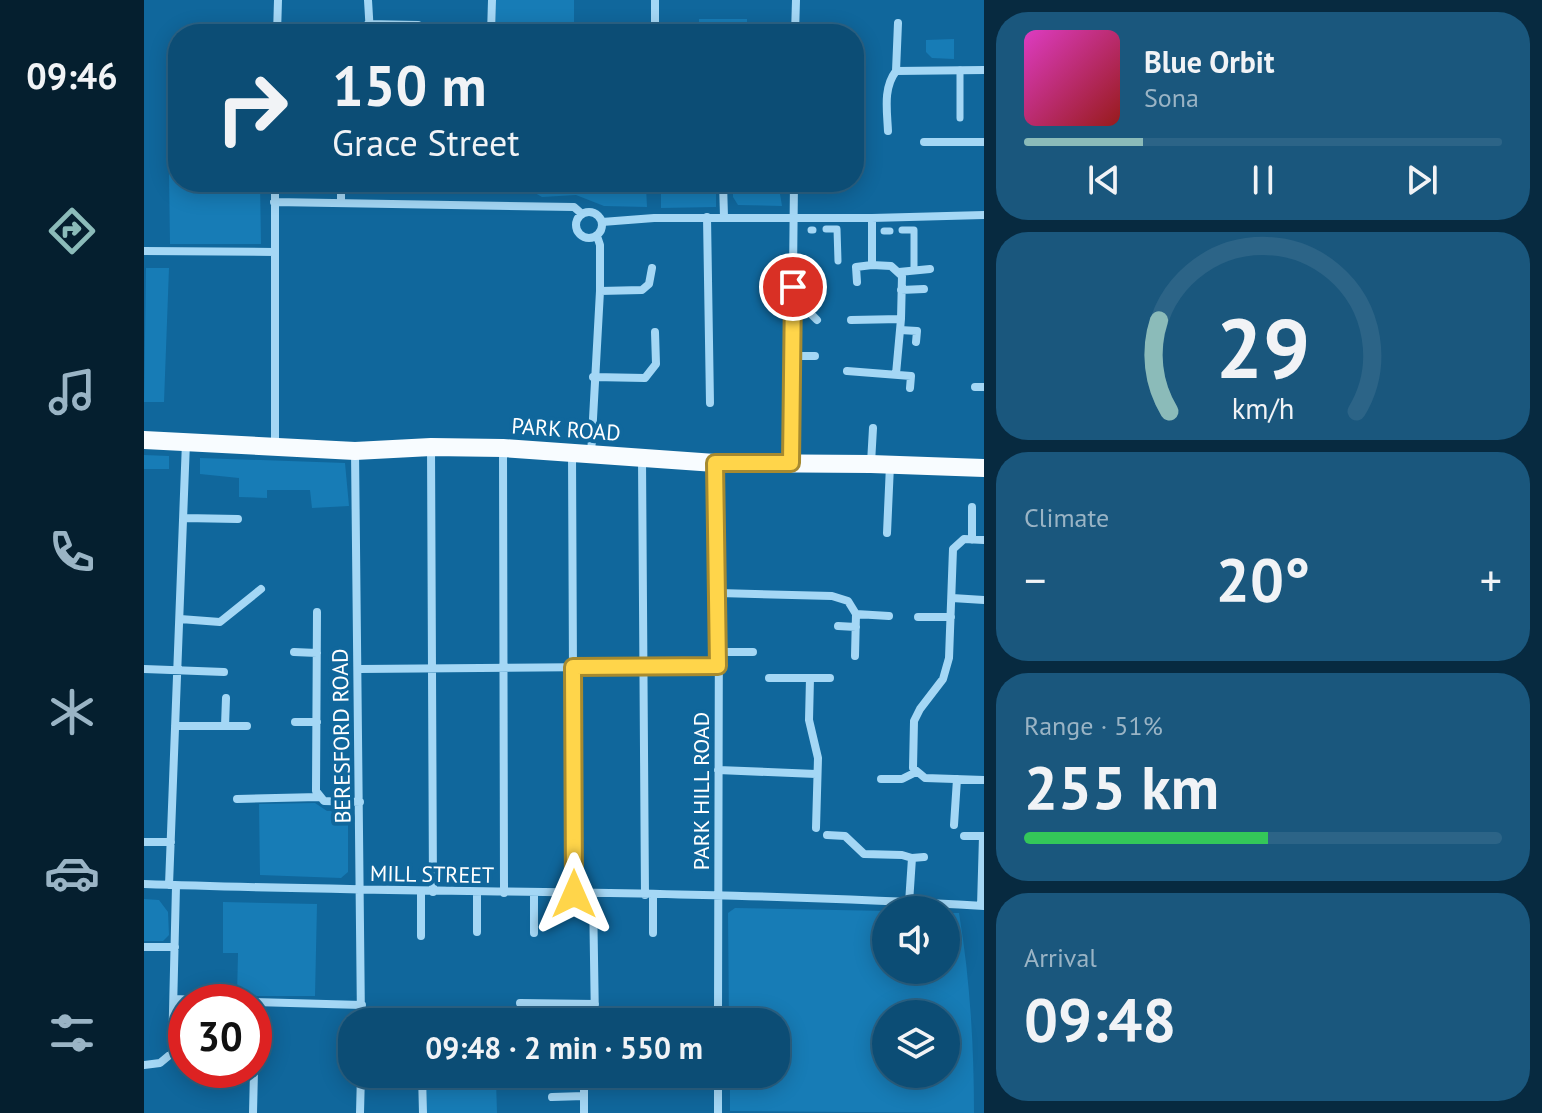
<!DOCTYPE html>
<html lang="en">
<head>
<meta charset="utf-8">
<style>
  :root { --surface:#0c4d75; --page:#1a577d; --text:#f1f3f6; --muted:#9ab4c5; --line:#2c6487; --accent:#8bbbb9 }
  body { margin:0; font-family:"PT Sans",sans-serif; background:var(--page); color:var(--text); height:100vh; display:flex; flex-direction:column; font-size:30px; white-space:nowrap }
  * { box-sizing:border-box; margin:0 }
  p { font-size:26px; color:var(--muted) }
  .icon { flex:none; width:44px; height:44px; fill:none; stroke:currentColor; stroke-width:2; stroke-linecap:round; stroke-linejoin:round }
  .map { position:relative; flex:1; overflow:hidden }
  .details { display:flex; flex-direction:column; gap:12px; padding:12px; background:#072a40; width:558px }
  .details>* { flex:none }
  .top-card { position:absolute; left:24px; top:24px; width:696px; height:168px; border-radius:32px; box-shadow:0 4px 20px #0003,0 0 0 2px var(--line); background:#0c4d75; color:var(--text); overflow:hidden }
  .fabs { position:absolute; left:728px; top:896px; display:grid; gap:16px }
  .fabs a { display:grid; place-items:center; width:88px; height:88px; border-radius:50%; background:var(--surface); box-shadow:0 4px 20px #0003,0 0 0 2px var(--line); font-size:40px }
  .speed { position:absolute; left:24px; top:984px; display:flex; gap:16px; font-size:40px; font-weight:700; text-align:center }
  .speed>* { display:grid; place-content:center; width:104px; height:104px; border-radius:50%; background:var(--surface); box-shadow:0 4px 20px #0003,0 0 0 2px var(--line); line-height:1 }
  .speed .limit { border:12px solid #d22; background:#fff; color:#111 }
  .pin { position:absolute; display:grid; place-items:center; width:68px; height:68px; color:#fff; margin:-34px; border:4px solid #fff; border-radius:50%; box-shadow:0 2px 8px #0007 }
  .me { position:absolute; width:88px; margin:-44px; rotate:0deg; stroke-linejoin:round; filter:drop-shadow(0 0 6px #0008) }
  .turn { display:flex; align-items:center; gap:28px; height:168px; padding:0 32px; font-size:36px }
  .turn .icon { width:104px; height:104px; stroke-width:2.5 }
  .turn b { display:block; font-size:56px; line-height:68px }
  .big { font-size:60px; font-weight:600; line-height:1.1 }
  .details .tile { flex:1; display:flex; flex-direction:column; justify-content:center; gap:12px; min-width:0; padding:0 28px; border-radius:32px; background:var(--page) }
  .details .dial { align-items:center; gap:0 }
  .dial svg { height:208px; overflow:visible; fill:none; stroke:var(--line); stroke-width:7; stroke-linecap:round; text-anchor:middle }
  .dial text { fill:var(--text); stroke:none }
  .song { display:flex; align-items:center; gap:24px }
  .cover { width:96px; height:96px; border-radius:12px; background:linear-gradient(135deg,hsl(310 70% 55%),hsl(0 70% 35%)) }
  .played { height:8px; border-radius:4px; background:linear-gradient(90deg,var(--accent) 25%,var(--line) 25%) }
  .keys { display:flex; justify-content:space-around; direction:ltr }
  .heat { display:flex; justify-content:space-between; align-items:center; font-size:44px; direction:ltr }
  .charge { height:12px; border-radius:6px; background:linear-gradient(90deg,#34c759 51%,var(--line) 0) }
  .trip { position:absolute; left:194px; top:1008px; width:452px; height:80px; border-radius:32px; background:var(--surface); box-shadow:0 4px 20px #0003,0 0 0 2px var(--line); font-weight:600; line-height:80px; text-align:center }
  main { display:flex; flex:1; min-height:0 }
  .dock { display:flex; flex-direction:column; width:144px; justify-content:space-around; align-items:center; background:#051f2f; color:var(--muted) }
  .dock .icon { width:56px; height:56px }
  .dock .active { color:var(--accent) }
  .dock b { font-size:36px; color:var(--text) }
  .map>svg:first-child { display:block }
  .green { fill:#177cb6; fill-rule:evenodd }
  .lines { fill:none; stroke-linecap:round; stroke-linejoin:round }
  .pedestrian { stroke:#a4d7f5; stroke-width:7 }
  .minor { stroke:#a4d7f5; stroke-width:8 }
  .trunk { stroke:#f8fcff; stroke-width:18 }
  .route-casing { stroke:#a68a30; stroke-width:20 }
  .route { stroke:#ffd54a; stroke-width:14 }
  .labels { text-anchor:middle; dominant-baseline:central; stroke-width:8; stroke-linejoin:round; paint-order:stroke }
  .street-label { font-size:22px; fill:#fff; stroke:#10679c }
</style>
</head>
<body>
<main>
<nav class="dock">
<b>09:46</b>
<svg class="icon active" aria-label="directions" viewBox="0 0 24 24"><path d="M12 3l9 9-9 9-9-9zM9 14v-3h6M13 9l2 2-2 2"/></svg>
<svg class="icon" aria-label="music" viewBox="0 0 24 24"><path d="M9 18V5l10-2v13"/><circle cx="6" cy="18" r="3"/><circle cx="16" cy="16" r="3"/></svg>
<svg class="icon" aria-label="phone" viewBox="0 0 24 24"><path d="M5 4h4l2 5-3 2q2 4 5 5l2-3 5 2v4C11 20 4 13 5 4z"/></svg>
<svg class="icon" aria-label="climate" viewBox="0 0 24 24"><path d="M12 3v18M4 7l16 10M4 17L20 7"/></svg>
<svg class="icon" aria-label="car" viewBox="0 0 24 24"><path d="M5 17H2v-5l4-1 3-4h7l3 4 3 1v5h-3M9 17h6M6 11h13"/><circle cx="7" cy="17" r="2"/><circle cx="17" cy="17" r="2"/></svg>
<svg class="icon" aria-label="filters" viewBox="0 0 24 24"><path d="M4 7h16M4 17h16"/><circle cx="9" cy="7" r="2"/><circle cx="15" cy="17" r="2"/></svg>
</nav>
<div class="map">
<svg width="840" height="1113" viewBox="0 0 840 1113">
  <rect width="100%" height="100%" fill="#10679c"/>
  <path class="green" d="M352,0H430V34H351Z
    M555,19H603V28L555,27Z
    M810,39V59L788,58L782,52V40Z
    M25,174H34V182H116L117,244H26Z
    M372,182H447V187H502L503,207L460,206L432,195L398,197L391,193H374Z
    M517,182L572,184V207L517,208Z
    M589,182H634L638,206L594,205L589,197Z
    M2,268H25L20,402H0Z
    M0,455L25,456V469H0Z
    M56,458L201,463L205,506L168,508L166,490H123V498L95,497V478L56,474Z
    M171,803L183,811H204V872L197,878L116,875L115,804Z
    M0,899L15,900L24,912L25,935L19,941H0Z
    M79,902L173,904L171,996H93L94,953H79Z
    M591,908L742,911V970H802V913H815C826,979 830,1046 830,1113L586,1111V1074H632V1022H585L584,913ZM742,1014H802V1074H742Z
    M352,1080L353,1113H283L282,1082Z"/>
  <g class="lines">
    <path class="pedestrian" d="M816,70V118
      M682,229H693L694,261
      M667,230H669
      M758,230H770V270
      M740,231H746"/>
    <path class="minor" d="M224,0L226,34
      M224,24L274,25
      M305,26H347
      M133,34L134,0
      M347,34L348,0
      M511,34V0
      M651,34L652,0
      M752,71L840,70
      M752,71L754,23
      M744,131C743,110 739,88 752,71
      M780,142H840
      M131,182V445
      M579,182L580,217
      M451,185H493L504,182
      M130,202L430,207L438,214
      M197,202V182
      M432 225a13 13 0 1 1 26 0a13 13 0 1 1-26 0Z
      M563,217L566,403
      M728,218V265L747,266L758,276L757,319L752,374
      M458,222L510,218H728L840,215
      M0,251L131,252
      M649,261L666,262L674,273
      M755,272L786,269
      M713,282L712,267L728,265
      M757,290L780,289
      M456,291L498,290L505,284L508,268
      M649,313H666L673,320
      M707,320L757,319
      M756,330L773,331L772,342
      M648,356H671
      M703,371L767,376L766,388
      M449,377L501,378L512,364L511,332
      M831,387H840
      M287,447L289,892
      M359,448L360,893
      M211,451L217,1022
      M428,453L430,894
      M447,455L456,291V245L453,236
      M498,459L501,895
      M647,462L650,182
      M571,463L575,593L574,1022
      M727,463L729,428
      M40,518L94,519
      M743,533L746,465
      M828,540V507
      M840,540L820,539L809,549L805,658L799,679L776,709L770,721L769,768L781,778L840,780
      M575,593L688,596L704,601L712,614L711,656
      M808,598L840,600
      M173,612L172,791L180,801L216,802
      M712,614L745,616
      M774,617H807
      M36,619L76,622L117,589
      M694,626L712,627
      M150,652L173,653
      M574,652H609
      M0,669L80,672
      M215,669L574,666
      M625,678H686
      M666,678L665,720L674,758L672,828
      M151,722H173
      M31,726H103
      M81,726L82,698
      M574,770L672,774
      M737,779H758L772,772
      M93,799L175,797
      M810,825L813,779
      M683,835L701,836L720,854L758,855L768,858
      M820,836H839L837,906
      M0,842H27
      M0,884C280,894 561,889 840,906
      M25,885L42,442
      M390,893V933
      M449,894L451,1022
      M765,903L768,858L780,857
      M333,932V893
      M509,933V895
      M277,936V892
      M0,947H31
      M31,999L96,1002
      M110,1002L218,1005
      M376,1003L451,1004
      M0,1065L16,1063L28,1053L32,886
      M278,1074L279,1113
      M440,1074V1113
      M408,1097L440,1096
      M109,1113L110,1070
      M216,1113L217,1074
      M574,1113V1074"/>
    <path class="trunk" d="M0,440L211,451L287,447L359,448L571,463L727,464L840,468"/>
  </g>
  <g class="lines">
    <defs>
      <path id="route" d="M430,894L429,667L574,666L571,463H647L649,287"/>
    </defs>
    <use href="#route" class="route-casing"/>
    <use href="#route" class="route"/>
  </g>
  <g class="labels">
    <g class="street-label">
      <text transform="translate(422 429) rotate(4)">PARK ROAD</text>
      <text transform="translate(197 736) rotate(-91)">BERESFORD ROAD</text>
      <text transform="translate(557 791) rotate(-90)">PARK HILL ROAD</text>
      <text transform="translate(288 874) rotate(1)">MILL STREET</text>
    </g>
  </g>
</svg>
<div class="fabs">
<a><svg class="icon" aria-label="sound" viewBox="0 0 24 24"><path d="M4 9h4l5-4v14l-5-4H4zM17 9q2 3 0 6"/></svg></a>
<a><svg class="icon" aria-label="layers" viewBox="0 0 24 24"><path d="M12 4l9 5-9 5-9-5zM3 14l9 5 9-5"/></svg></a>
</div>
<div class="speed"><div class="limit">30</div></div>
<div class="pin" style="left:649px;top:287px;background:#d93025"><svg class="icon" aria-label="arrive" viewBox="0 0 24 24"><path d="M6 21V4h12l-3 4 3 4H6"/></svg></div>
<svg class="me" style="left:430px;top:894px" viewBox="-20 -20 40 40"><path d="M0-17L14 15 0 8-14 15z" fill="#ffd54a" stroke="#fff" stroke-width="4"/></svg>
<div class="trip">09:48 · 2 min · 550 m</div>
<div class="top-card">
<div class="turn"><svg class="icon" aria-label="right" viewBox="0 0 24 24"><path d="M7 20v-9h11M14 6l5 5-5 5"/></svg><div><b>150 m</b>Grace Street</div></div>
</div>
</div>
<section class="details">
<div class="tile">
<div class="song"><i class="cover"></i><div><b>Blue Orbit</b><p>Sona</p></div></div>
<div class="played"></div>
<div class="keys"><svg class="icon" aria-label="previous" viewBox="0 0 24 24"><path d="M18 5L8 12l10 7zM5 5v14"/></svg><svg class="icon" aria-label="pause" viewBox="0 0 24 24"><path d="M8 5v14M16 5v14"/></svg><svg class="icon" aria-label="next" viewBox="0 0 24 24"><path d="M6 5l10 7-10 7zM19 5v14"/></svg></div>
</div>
<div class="tile dial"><svg viewBox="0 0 100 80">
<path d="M14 69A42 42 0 1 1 86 69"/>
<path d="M14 69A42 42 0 0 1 10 34" stroke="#8bbbb9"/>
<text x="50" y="56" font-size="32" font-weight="700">29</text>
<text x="50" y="72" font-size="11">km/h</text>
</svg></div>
<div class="tile"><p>Climate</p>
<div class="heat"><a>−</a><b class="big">20°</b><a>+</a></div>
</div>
<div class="tile"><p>Range · 51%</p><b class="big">255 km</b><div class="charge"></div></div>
<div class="tile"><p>Arrival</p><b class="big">09:48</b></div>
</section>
</main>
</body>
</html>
